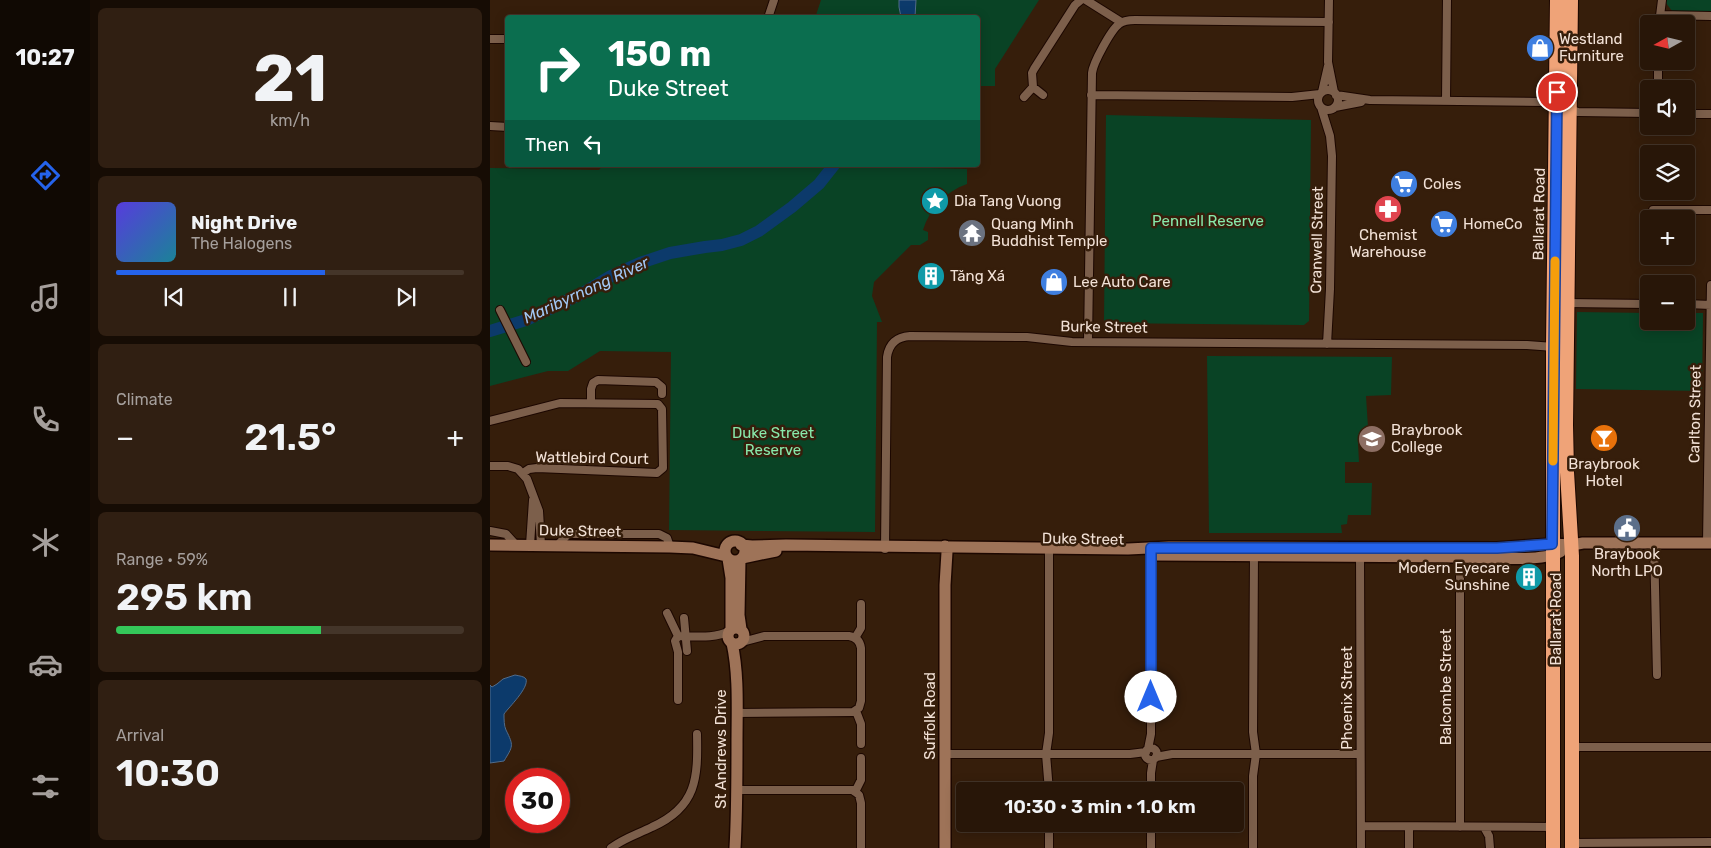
<!DOCTYPE html>
<html lang="en">
<head>
<meta charset="utf-8">
<style>
  :root { --surface:#281608; --page:#301f12; --text:#f1f3f6; --muted:#a59f9c; --line:#443529; --accent:#2563eb }
  body { margin:0; font-family:Rubik,sans-serif; background:var(--page); color:var(--text); height:100vh; display:flex; flex-direction:column; font-size:19px; white-space:nowrap }
  * { box-sizing:border-box; margin:0 }
  p { font-size:16px; color:var(--muted) }
  .icon { flex:none; width:28px; height:28px; fill:none; stroke:currentColor; stroke-width:2; stroke-linecap:round; stroke-linejoin:round }
  .map { position:relative; flex:1; overflow:hidden }
  .details { display:flex; flex-direction:column; gap:8px; padding:8px; background:#160c04; width:400px }
  .details>* { flex:none }
  .hud { position:absolute; left:15px; top:15px; width:475px; height:152px; border-radius:5px; box-shadow:0 2px 12px #0003,0 0 0 1px var(--line); background:#0b6e4f; color:#fff; overflow:hidden }
  .needle { width:32px; rotate:262deg }
  .tools { position:absolute; left:1150px; top:15px; display:grid; gap:10px }
  .tools a { display:grid; place-items:center; width:55px; height:55px; border-radius:5px; background:var(--surface); box-shadow:0 2px 12px #0003,0 0 0 1px var(--line); font-size:25px }
  .speed { position:absolute; left:15px; top:768px; display:flex; gap:10px; font-size:25px; font-weight:700; text-align:center }
  .speed>* { display:grid; place-content:center; width:65px; height:65px; border-radius:50%; background:var(--surface); box-shadow:0 2px 12px #0003,0 0 0 1px var(--line); line-height:1 }
  .speed .limit { border:8px solid #d22; background:#fff; color:#111 }
  .pin { position:absolute; display:grid; place-items:center; width:42px; height:42px; color:#fff; margin:-21px; border:2px solid #fff; border-radius:50%; box-shadow:0 1px 5px #0007 }
  .me { position:absolute; width:55px; margin:-28px; rotate:0deg; stroke-linejoin:round; filter:drop-shadow(0 0 4px #0008) }
  .turn { display:flex; align-items:center; gap:18px; height:105px; padding:0 20px; font-size:22px }
  .turn .icon { width:65px; height:65px; stroke-width:2.5 }
  .turn b { display:block; font-size:35px; line-height:42px }
  .then { display:flex; align-items:center; height:48px; padding:0 20px; background:#0003; gap:10px; font-size:19px }
  .big { font-size:38px; font-weight:600; line-height:1.1 }
  .details .tile { flex:1; display:flex; flex-direction:column; justify-content:center; gap:8px; min-width:0; padding:0 18px; border-radius:8px; background:var(--page) }
  .details .dial { align-items:center; gap:0 }
  .dial b { font-size:65px; line-height:1 }
  .song { display:flex; align-items:center; gap:15px }
  .cover { width:60px; height:60px; border-radius:8px; background:linear-gradient(135deg,hsl(250 70% 55%),hsl(190 70% 35%)) }
  .played { height:5px; border-radius:2px; background:linear-gradient(90deg,var(--accent) 60%,var(--line) 60%) }
  .keys { display:flex; justify-content:space-around; direction:ltr }
  .heat { display:flex; justify-content:space-between; align-items:center; font-size:28px; direction:ltr }
  .charge { height:8px; border-radius:4px; background:linear-gradient(90deg,#34c759 59%,var(--line) 0) }
  .trip { position:absolute; left:466px; top:782px; width:288px; height:50px; border-radius:5px; background:var(--surface); box-shadow:0 2px 12px #0003,0 0 0 1px var(--line); font-weight:600; line-height:50px; text-align:center }
  main { display:flex; flex:1; min-height:0 }
  .tab-bar { display:flex; flex-direction:column; width:90px; justify-content:space-around; align-items:center; background:#100903; color:var(--muted) }
  .tab-bar .icon { width:35px; height:35px }
  .tab-bar .current { color:var(--accent) }
  .tab-bar b { font-size:22px; color:var(--text) }
  .map>svg:first-child { display:block }
  .green { fill:#094325 }
  .water { fill:#0c3a6b; stroke:#516c8b }
  .lines { fill:none; stroke-linecap:round; stroke-linejoin:round }
  .river { stroke:#0c3a6b; stroke-width:12 }
  .street-casing { stroke:#1c0700; stroke-width:10 }
  .secondary-casing { stroke:#1c0700; stroke-width:14 }
  .highway-casing { stroke:#1c0700; stroke-width:16 }
  .street { stroke:#7c5f4b; stroke-width:8 }
  .secondary { stroke:#9e7358; stroke-width:11 }
  .highway { stroke:#efa378; stroke-width:14 }
  .route-casing { stroke:#184099; stroke-width:12 }
  .route { stroke:#2563eb; stroke-width:9 }
  .slow { stroke:#f59e0b; stroke-width:9 }
  .labels { text-anchor:middle; dominant-baseline:central; stroke-width:5; stroke-linejoin:round; paint-order:stroke }
  .poi-label { font-size:15px; fill:#f2e1d6; stroke:#361e0b; text-anchor:start }
  .street-label { font-size:15px; fill:#f2e1d6; stroke:#361e0b }
  .park-label { font-size:15px; fill:#88e9ab; stroke:#361e0b }
  .water-label { font-size:16px; font-style:italic; fill:#a2c7f5; stroke:#361e0b }
</style>
</head>
<body>
<main>
<nav class="tab-bar">
<b>10:27</b>
<svg class="icon current" aria-label="directions" viewBox="0 0 24 24"><path d="M12 3l9 9-9 9-9-9zM9 14v-3h6M13 9l2 2-2 2"/></svg>
<svg class="icon" aria-label="music" viewBox="0 0 24 24"><path d="M9 18V5l10-2v13"/><circle cx="6" cy="18" r="3"/><circle cx="16" cy="16" r="3"/></svg>
<svg class="icon" aria-label="phone" viewBox="0 0 24 24"><path d="M5 4h4l2 5-3 2q2 4 5 5l2-3 5 2v4C11 20 4 13 5 4z"/></svg>
<svg class="icon" aria-label="climate" viewBox="0 0 24 24"><path d="M12 3v18M4 7l16 10M4 17L20 7"/></svg>
<svg class="icon" aria-label="car" viewBox="0 0 24 24"><path d="M5 17H2v-5l4-1 3-4h7l3 4 3 1v5h-3M9 17h6M6 11h13"/><circle cx="7" cy="17" r="2"/><circle cx="17" cy="17" r="2"/></svg>
<svg class="icon" aria-label="filters" viewBox="0 0 24 24"><path d="M4 7h16M4 17h16"/><circle cx="9" cy="7" r="2"/><circle cx="15" cy="17" r="2"/></svg>
</nav>
<section class="details">
<div class="tile dial"><b>21</b><p>km/h</p></div>
<div class="tile">
<div class="song"><i class="cover"></i><div><b>Night Drive</b><p>The Halogens</p></div></div>
<div class="played"></div>
<div class="keys"><svg class="icon" aria-label="previous" viewBox="0 0 24 24"><path d="M18 5L8 12l10 7zM5 5v14"/></svg><svg class="icon" aria-label="pause" viewBox="0 0 24 24"><path d="M8 5v14M16 5v14"/></svg><svg class="icon" aria-label="next" viewBox="0 0 24 24"><path d="M6 5l10 7-10 7zM19 5v14"/></svg></div>
</div>
<div class="tile"><p>Climate</p>
<div class="heat"><a>−</a><b class="big">21.5°</b><a>+</a></div>
</div>
<div class="tile"><p>Range · 59%</p><b class="big">295 km</b><div class="charge"></div></div>
<div class="tile"><p>Arrival</p><b class="big">10:30</b></div>
</section>
<div class="map">
<svg width="1221" height="848" viewBox="0 0 1221 848">
  <rect width="100%" height="100%" fill="#361e0b"/>
  <path class="green" d="M331,0H416L418,18H325Z
    M426,0H549L505,69V86H488V18H425Z
    M1176,0H1221V12L1182,11L1176,3Z
    M616,115L821,120L819,321L814,325L614,323Z
    M113,165H441L440,168L477,169V184C455,192 440,208 433,230L438,232V240L430,245H421L384,282L382,296L392,322H387L385,532L179,530L181,352L110,351L78,371H58L0,386V168L109,170Z
    M1087,312L1159,313V321H1196V313H1213L1212,391L1086,389Z
    M717,356L902,357L901,395L876,396L879,443H868L869,462H855V483H882L881,515H858L857,524L851,525L852,533H719Z"/>
  <path class="water" d="M409,0H426L425,17H411L409,7Z
    M25,675C29,676 34,676 36,679C39,688 19,707 14,714C14,719 14,726 16,730C24,746 23,746 14,761L0,763V685L2,687L7,684L13,679Z"/>
  <g class="lines">
    <path class="river" d="M0,331L36,320L93,293L121,276L150,263L180,253L215,247L232,245L251,240L269,231L302,207L329,184L344,165"/>
    <defs>
      <path id="street" d="M596,0L631,22
        M839,0L838,62L844,92
        M1170,15L1221,16
        M278,18L284,0
        M1169,24L1172,0
        M0,39H18
        M543,87L542,73L544,69L585,5L591,0
        M1168,89V61
        M828 100a10 10 0 1 1 20 0a10 10 0 1 1-20 0Z
        M832,92L838,66
        M601,95L802,97L830,94
        M846,95L880,100L1055,102L1068,105
        M534,97L543,87L553,95
        M956,100L957,0
        M831,107L840,136L842,156L840,289L837,344
        M845,107L871,102
        M1079,109L1088,112L1159,113
        M1196,114H1221
        M0,126L18,127
        M1163,210H1221
        M1077,303L1159,304
        M1196,304L1221,305
        M10,310L36,362
        M598,342L602,73C603,63 621,30 629,24C634,20 640,20 645,20L839,22
        M101,403V389L103,383L108,380L166,382L172,387V394
        M0,421L70,403L168,404L172,409L173,468L167,473L47,468L39,469L33,473
        M0,466H18L28,469L37,479L49,511L51,545
        M0,531L16,534L26,545
        M1164,543L1167,675
        M1217,543L1221,285
        M40,545L43,500
        M67,546L78,534H169L177,538L180,547
        M395,549L397,357C399,343 407,337 420,336L537,337L582,342L1037,345L1064,347
        M870,552L871,848
        M970,553V827
        M177,613L188,636
        M194,618L197,651
        M365,638L371,628V604
        M188,700V652L185,641L188,636C204,636 225,639 239,631
        M366,711L371,724V744
        M247,713L363,712L369,708L371,701V648C370,641 366,637 359,636H274L252,642
        M1083,747H1221
        M655 754a6 6 0 1 1 12 0a6 6 0 1 1-12 0Z
        M658,749L661,734V550
        M455,754H640L656,752
        M666,757L682,754H870
        M247,790H363L369,795L371,803V848
        M559,791L556,754L559,733V548
        M661,791V773L663,760
        M365,792L371,780V758
        M559,824V848
        M661,824V848
        M871,826L1063,827
        M994,827L999,836L1000,848
        M1082,843L1221,842
        M121,848C134,838 148,834 162,827C207,807 208,778 207,734
        M763,848V776L766,754L763,732L764,551
        M919,848V827"/>
      <path id="secondary" d="M235 551a10 10 0 1 1 20 0a10 10 0 1 1-20 0Z
        M0,545L180,547L203,548L236,556
        M251,545L262,546L296,545L638,549L679,547L1007,548L1062,544L1082,545L1093,543H1221
        M662,555C764,555 866,557 969,557C994,557 1049,563 1070,552
        M252,558L286,551
        M238,559L241,578V629
        M250,560L249,615L251,629
        M238 636a8 8 0 1 1 16 0a8 8 0 1 1-16 0Z
        M242,643C249,675 247,710 247,743C247,778 247,813 245,848
        M455,848V585L457,552L455,546"/>
      <path id="highway" d="M1081,0L1076,425L1077,472L1082,556V848
        M1063,848V347L1067,0"/>
    </defs>
    <use href="#street" class="street-casing"/>
    <use href="#secondary" class="secondary-casing"/>
    <use href="#highway" class="highway-casing"/>
    <use href="#street" class="street"/>
    <use href="#secondary" class="secondary"/>
    <use href="#highway" class="highway"/>
  </g>
  <g class="lines">
    <defs>
      <path id="route" d="M661,697V548H1007L1062,544L1067,92"/>
    </defs>
    <use href="#route" class="route-casing"/>
    <use href="#route" class="route"/>
    <path class="slow" d="M1063,461L1065,261"/>
  </g>
  <defs>
    <symbol id="shop-disc" viewBox="-11 -11 22 22"><circle r="9.5" fill="#3f7fe0" stroke="#361e0b"/><path d="M-5-2.5h2.3a2.7 3.5 0 0 1 5.4 0H5L5.5 6h-11ZM-1.5-2.5h3a1.5 2.3 0 0 0-3 0Z" fill="#fff"/></symbol>
    <symbol id="supermarket-disc" viewBox="-11 -11 22 22"><circle r="9.5" fill="#3f7fe0" stroke="#361e0b"/><path d="M-6-5.5h2.5l.6 2H6L4.5 2H-2.5L-4.4-4H-6ZM-1.5 3.2a1.3 1.3 0 1 0 .1 0ZM3 3.2a1.3 1.3 0 1 0 .1 0Z" fill="#fff"/></symbol>
    <symbol id="sight-disc" viewBox="-11 -11 22 22"><circle r="9.5" fill="#0f9aa8" stroke="#361e0b"/><path d="M0-6L1.8-2.2L6-1.7L2.9 1.2L3.7 5.4L0 3.3L-3.7 5.4L-2.9 1.2L-6-1.7L-1.8-2.2Z" fill="#fff"/></symbol>
    <symbol id="pharmacy-disc" viewBox="-11 -11 22 22"><circle r="9.5" fill="#e0444e" stroke="#361e0b"/><path d="M-2-6h4v4h4v4h-4v4h-4v-4h-4v-4h4Z" fill="#fff"/></symbol>
    <symbol id="temple-disc" viewBox="-11 -11 22 22"><circle r="9.5" fill="#6b7280" stroke="#361e0b"/><path d="M0-6L5-2H3V0L6.5 2.5H4V6H1.5V3h-3V6H-4V2.5H-6.5L-3 0V-2H-5Z" fill="#fff"/></symbol>
    <symbol id="building-disc" viewBox="-11 -11 22 22"><circle r="9.5" fill="#0f9aa8" stroke="#361e0b"/><path d="M-4-6H4V6H1V3H-1V6H-4ZM-2.5-4.3h1.7v1.8h-1.7ZM.8-4.3h1.7v1.8H.8ZM-2.5-1h1.7V.8h-1.7ZM.8-1h1.7V.8H.8Z" fill="#fff"/></symbol>
    <symbol id="bar-disc" viewBox="-11 -11 22 22"><circle r="9.5" fill="#e8710a" stroke="#361e0b"/><path d="M-6-5H6L.8 .8V4.5H3.5V6h-7V4.5H-.8V.8Z" fill="#fff"/></symbol>
    <symbol id="school-disc" viewBox="-11 -11 22 22"><circle r="9.5" fill="#8d6e63" stroke="#361e0b"/><path d="M0-5L7-2L0 1L-7-2ZM-4 1L0 2.5L4 1V4Q0 6-4 4Z" fill="#fff"/></symbol>
    <symbol id="civic-disc" viewBox="-11 -11 22 22"><circle r="9.5" fill="#5c6f8a" stroke="#361e0b"/><path d="M-.6-6.5H3V-4.5H.6V-3L4-1V1h2V6H-6V1h2V-1L-.6-3ZM-1.2 2.5V6h2.4V2.5Z" fill="#fff"/></symbol>
  </defs>
  <g fill-rule="evenodd">
    <use href="#shop-disc" x="1034" y="32" width="32" height="32"/>
    <use href="#supermarket-disc" x="898" y="168" width="32" height="32"/>
    <use href="#sight-disc" x="429" y="185" width="32" height="32"/>
    <use href="#pharmacy-disc" x="882" y="193" width="32" height="32"/>
    <use href="#supermarket-disc" x="938" y="208" width="32" height="32"/>
    <use href="#temple-disc" x="466" y="217" width="32" height="32"/>
    <use href="#building-disc" x="425" y="260" width="32" height="32"/>
    <use href="#shop-disc" x="548" y="266" width="32" height="32"/>
    <use href="#bar-disc" x="1098" y="422" width="32" height="32"/>
    <use href="#school-disc" x="866" y="423" width="32" height="32"/>
    <use href="#civic-disc" x="1121" y="512" width="32" height="32"/>
    <use href="#building-disc" x="1023" y="561" width="32" height="32"/>
  </g>
  <g class="labels">
    <g class="poi-label">
      <text x="1069" y="39">Westland<tspan x="1069" dy="17">Furniture</tspan></text>
      <text x="933" y="184">Coles</text>
      <text x="464" y="201">Dia Tang Vuong</text>
      <text x="501" y="224">Quang Minh<tspan x="501" dy="17">Buddhist Temple</tspan></text>
      <text x="973" y="224">HomeCo</text>
      <text x="898" y="235" text-anchor="middle">Chemist<tspan x="898" dy="17">Warehouse</tspan></text>
      <text x="460" y="276">Tăng Xá</text>
      <text x="583" y="282">Lee Auto Care</text>
      <text x="901" y="430">Braybrook<tspan x="901" dy="17">College</tspan></text>
      <text x="1114" y="464" text-anchor="middle">Braybrook<tspan x="1114" dy="17">Hotel</tspan></text>
      <text x="1137" y="554" text-anchor="middle">Braybook<tspan x="1137" dy="17">North LPO</tspan></text>
      <text x="1020" y="568" text-anchor="end">Modern Eyecare<tspan x="1020" dy="17">Sunshine</tspan></text>
    </g>
    <g class="street-label">
      <text transform="translate(1049 214) rotate(-89)">Ballarat Road</text>
      <text transform="translate(827 240) rotate(-89)">Cranwell Street</text>
      <text transform="translate(614 327) rotate(1)">Burke Street</text>
      <text transform="translate(1205 414) rotate(-89)">Carlton Street</text>
      <text transform="translate(102 458) rotate(1)">Wattlebird Court</text>
      <text transform="translate(90 531) rotate(1)">Duke Street</text>
      <text transform="translate(593 539) rotate(1)">Duke Street</text>
      <text transform="translate(1066 619) rotate(-90)">Ballarat Road</text>
      <text transform="translate(956 687) rotate(-90)">Balcombe Street</text>
      <text transform="translate(857 698) rotate(-90)">Phoenix Street</text>
      <text transform="translate(440 716) rotate(-90)">Suffolk Road</text>
      <text transform="translate(231 749) rotate(-90)">St Andrews Drive</text>
    </g>
    <g class="park-label">
      <text x="718" y="221">Pennell Reserve</text>
      <text x="283" y="433">Duke Street<tspan x="283" dy="17">Reserve</tspan></text>
    </g>
    <g class="water-label">
      <text transform="translate(96 290) rotate(-25)">Maribyrnong River</text>
    </g>
  </g>
</svg>
<div class="tools">
<a><svg class="needle" viewBox="-14 -14 28 28"><path d="M0-13l5 13h-10z" fill="#e53935"/><path d="M0 13l5-13h-10z" fill="#a59f9c"/></svg></a>
<a><svg class="icon" aria-label="sound" viewBox="0 0 24 24"><path d="M4 9h4l5-4v14l-5-4H4zM17 9q2 3 0 6"/></svg></a>
<a><svg class="icon" aria-label="layers" viewBox="0 0 24 24"><path d="M12 4l9 5-9 5-9-5zM3 14l9 5 9-5"/></svg></a>
<a>+</a>
<a>−</a>
</div>
<div class="speed"><div class="limit">30</div></div>
<div class="pin" style="left:1067px;top:92px;background:#d93025"><svg class="icon" aria-label="arrive" viewBox="0 0 24 24"><path d="M6 21V4h12l-3 4 3 4H6"/></svg></div>
<svg class="me" style="left:661px;top:697px" viewBox="-20 -20 40 40"><circle r="19" fill="#fff"/><path d="M0-13L10 11 0 6-10 11z" fill="#2563eb"/></svg>
<div class="trip">10:30 · 3 min · 1.0 km</div>
<div class="hud">
<div class="turn"><svg class="icon" aria-label="right" viewBox="0 0 24 24"><path d="M7 20v-9h11M14 6l5 5-5 5"/></svg><div><b>150 m</b>Duke Street</div></div>
<div class="then">Then<svg class="icon" aria-label="left" viewBox="0 0 24 24"><path d="M17 20v-9H6M10 6l-5 5 5 5"/></svg></div>
</div>
</div>
</main>
</body>
</html>
